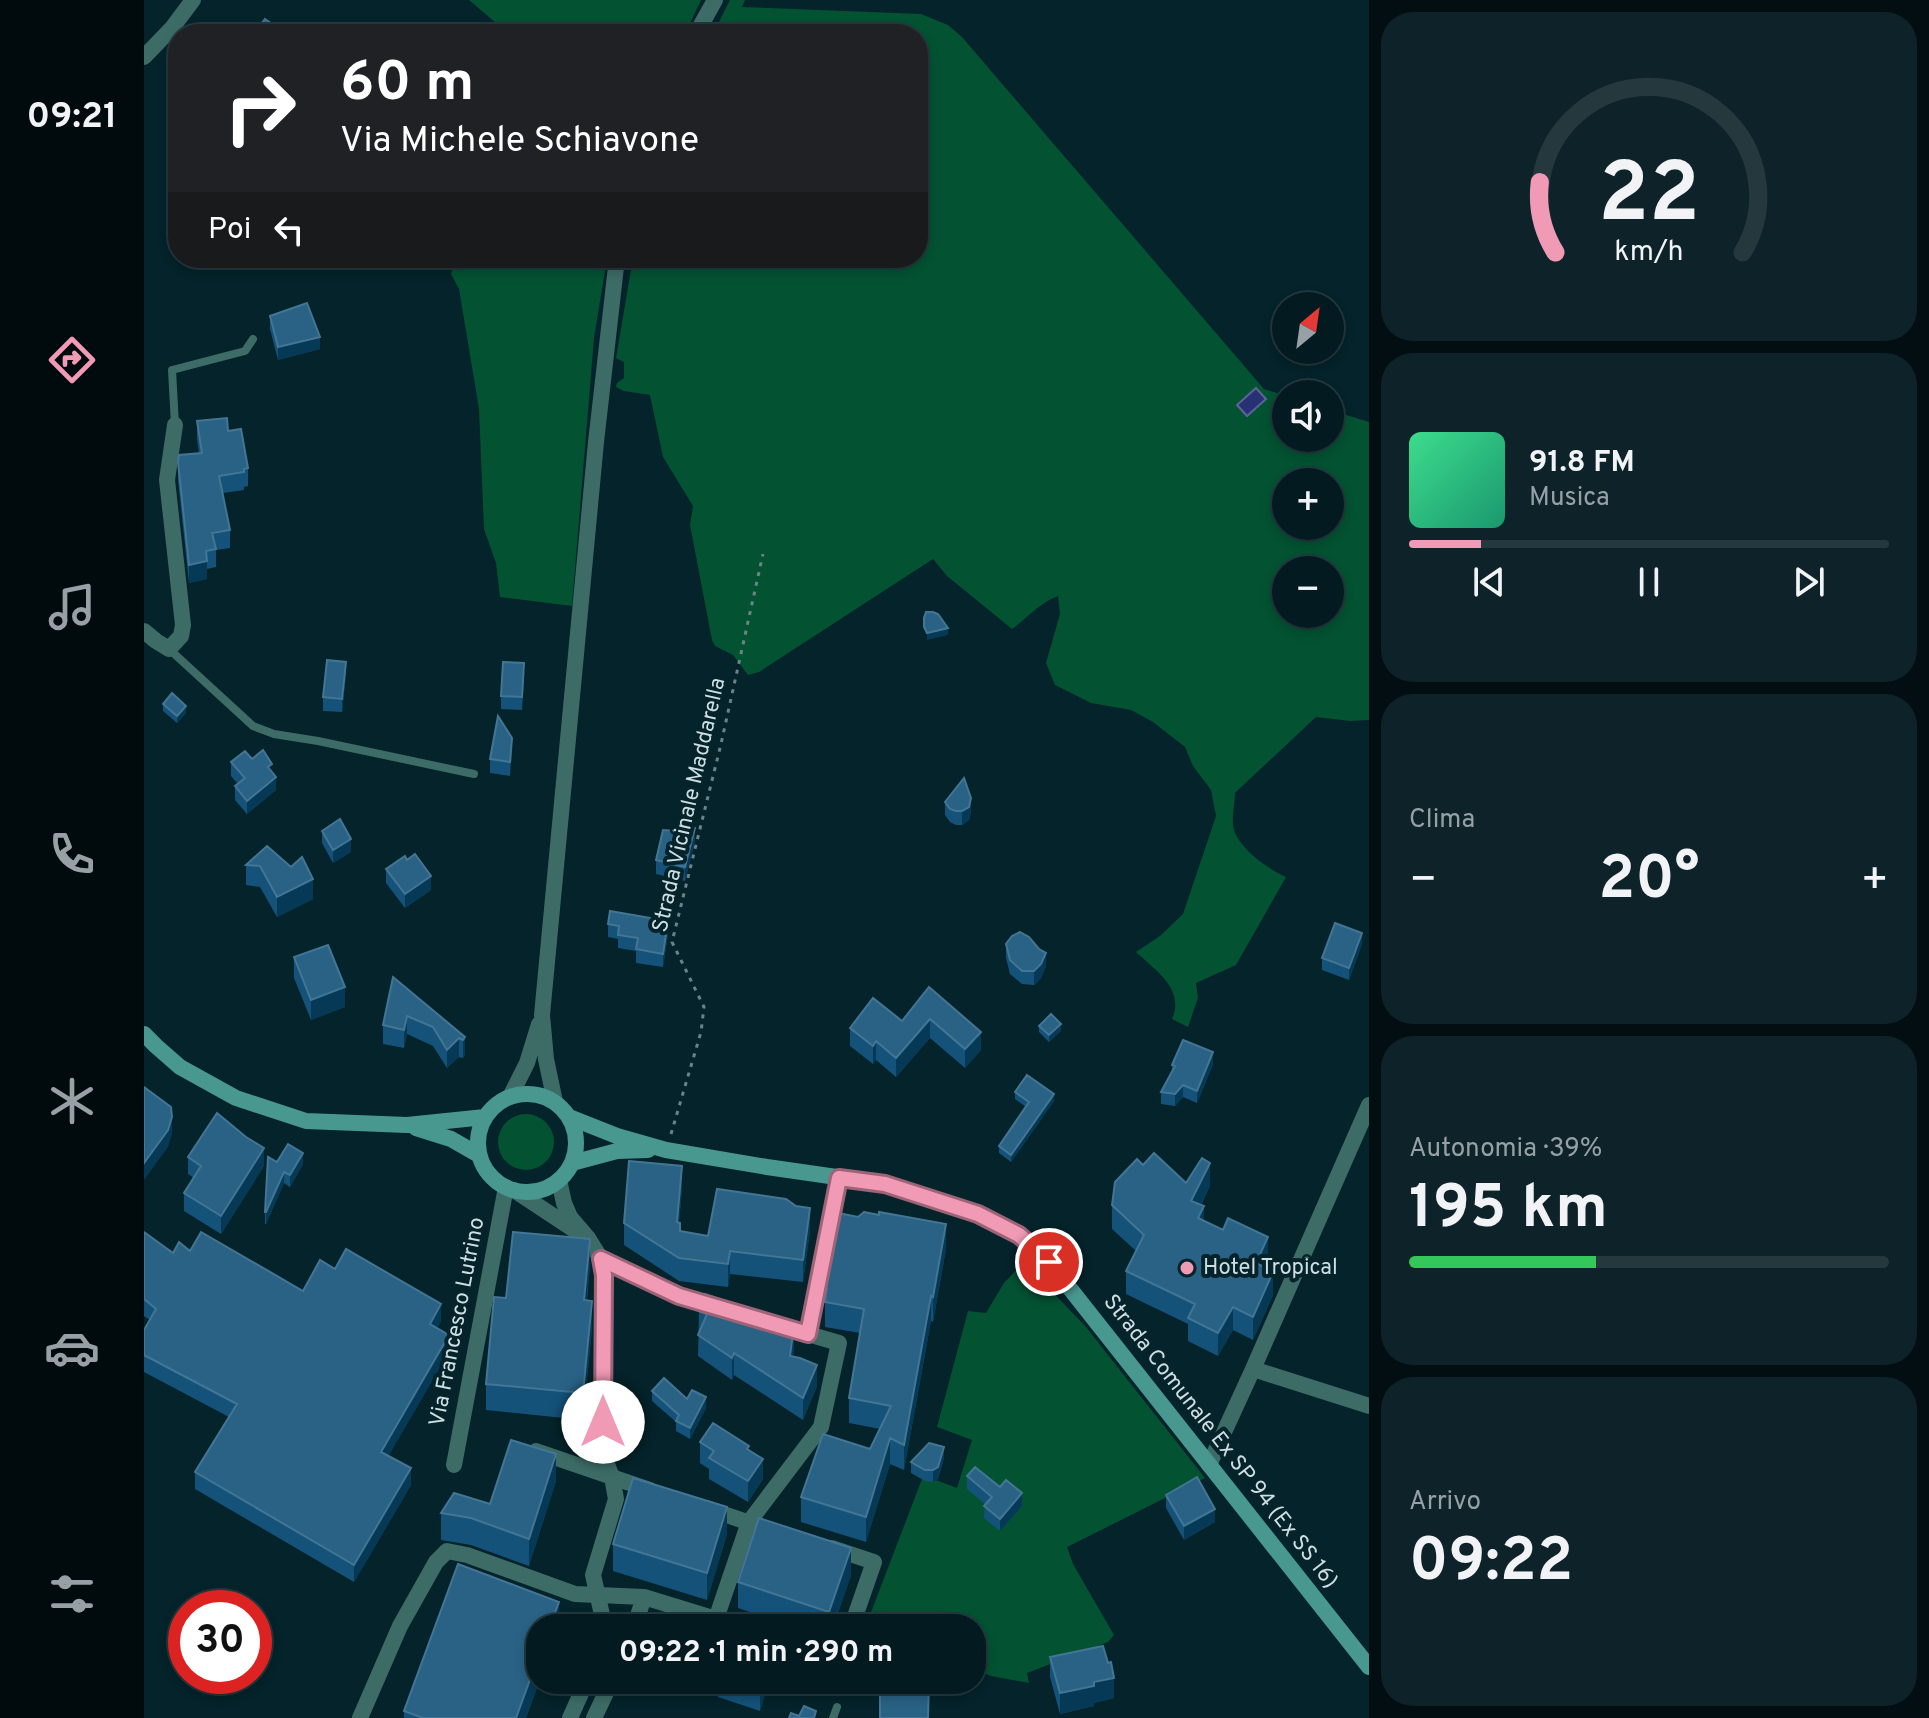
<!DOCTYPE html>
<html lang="it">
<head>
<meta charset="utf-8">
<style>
  :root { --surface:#031a20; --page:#0d2329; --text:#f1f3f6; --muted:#97a1a5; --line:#24383e; --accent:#f09ab5 }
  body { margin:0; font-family:Overpass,sans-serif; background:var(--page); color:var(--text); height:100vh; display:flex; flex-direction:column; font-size:30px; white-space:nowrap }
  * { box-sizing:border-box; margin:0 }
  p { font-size:26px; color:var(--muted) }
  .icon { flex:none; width:44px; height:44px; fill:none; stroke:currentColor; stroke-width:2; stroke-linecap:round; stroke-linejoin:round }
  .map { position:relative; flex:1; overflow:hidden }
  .details { display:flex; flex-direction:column; gap:12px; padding:12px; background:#020e12; width:560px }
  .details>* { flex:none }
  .hud { position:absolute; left:24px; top:24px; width:760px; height:244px; border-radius:32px; box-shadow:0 4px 12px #0003,0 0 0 2px var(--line); background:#202124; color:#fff; overflow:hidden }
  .needle { width:52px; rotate:29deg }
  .tools { position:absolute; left:1128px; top:292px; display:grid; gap:16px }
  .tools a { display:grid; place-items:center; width:72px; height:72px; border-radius:50%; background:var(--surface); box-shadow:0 4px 12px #0003,0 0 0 2px var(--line); font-size:40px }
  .speed { position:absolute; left:24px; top:1590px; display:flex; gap:16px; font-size:40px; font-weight:700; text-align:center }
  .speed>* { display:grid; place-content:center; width:104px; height:104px; border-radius:50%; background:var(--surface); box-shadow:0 4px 12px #0003,0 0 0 2px var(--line); line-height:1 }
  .speed .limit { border:12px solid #d22; background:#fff; color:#111 }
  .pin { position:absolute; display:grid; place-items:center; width:68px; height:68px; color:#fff; margin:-34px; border:4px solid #fff; border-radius:50%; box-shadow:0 2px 8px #0007 }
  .me { position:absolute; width:88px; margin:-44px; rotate:0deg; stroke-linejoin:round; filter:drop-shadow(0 0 6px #0008) }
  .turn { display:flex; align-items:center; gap:28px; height:168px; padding:0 40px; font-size:36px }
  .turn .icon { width:104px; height:104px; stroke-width:2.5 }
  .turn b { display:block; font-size:56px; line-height:68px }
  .then { display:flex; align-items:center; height:76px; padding:0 40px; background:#0003; gap:16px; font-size:30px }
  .big { font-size:60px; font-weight:700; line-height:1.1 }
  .details .card { flex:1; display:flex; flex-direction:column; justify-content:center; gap:12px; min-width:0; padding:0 28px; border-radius:32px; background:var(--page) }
  .details .dial { align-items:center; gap:0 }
  .dial svg { height:208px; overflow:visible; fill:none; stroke:var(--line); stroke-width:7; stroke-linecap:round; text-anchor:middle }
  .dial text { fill:var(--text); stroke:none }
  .song { display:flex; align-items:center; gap:24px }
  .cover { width:96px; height:96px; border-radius:12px; background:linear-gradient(135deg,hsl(150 70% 55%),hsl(160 70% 35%)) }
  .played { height:8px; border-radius:4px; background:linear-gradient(90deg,var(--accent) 15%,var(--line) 15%) }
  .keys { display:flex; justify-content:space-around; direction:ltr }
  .heat { display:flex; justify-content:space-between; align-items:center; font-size:44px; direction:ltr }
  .charge { height:12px; border-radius:6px; background:linear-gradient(90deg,#34c759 39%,var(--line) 0) }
  .trip { position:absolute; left:382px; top:1614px; width:460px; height:80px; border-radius:32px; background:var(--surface); box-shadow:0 4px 12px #0003,0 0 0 2px var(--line); font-weight:700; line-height:80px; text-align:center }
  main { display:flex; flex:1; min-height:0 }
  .tabs { display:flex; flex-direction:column; width:144px; justify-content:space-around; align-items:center; background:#010a0d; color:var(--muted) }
  .tabs .icon { width:56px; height:56px }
  .tabs .active { color:var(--accent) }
  .tabs b { font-size:36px; color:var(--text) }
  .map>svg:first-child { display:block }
  .green { fill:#035232; fill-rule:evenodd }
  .water { fill:#293175; stroke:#5a6596; stroke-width:2 }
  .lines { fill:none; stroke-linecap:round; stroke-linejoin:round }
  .path { stroke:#6c8389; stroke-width:3; stroke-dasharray:4 6; stroke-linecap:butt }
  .service { stroke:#3d6c67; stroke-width:8 }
  .minor { stroke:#3d6c67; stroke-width:16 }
  .tertiary { stroke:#3d6c67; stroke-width:16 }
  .secondary { stroke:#489890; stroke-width:16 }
  .wall { fill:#15527a }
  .shaded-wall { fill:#063955 }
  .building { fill:#296285; stroke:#437594; stroke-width:2 }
  .route-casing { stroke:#9c6476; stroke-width:20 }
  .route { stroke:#f09ab5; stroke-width:14 }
  .poi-dot { fill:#f09ab5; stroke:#04232a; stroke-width:3 }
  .labels { text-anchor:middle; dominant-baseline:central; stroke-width:8; stroke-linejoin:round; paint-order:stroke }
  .street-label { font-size:22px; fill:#cedee3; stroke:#04232a }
  .poi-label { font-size:22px; fill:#cedee3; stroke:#04232a; text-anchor:start }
</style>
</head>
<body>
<main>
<nav class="tabs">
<b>09:21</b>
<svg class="icon active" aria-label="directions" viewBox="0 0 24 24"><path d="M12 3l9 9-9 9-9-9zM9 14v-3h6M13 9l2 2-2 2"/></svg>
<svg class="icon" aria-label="music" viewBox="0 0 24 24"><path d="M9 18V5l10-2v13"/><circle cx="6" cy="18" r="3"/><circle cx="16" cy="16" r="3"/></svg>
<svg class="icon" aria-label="phone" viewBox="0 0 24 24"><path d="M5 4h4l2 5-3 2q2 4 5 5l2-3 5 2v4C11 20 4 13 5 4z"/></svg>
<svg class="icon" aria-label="climate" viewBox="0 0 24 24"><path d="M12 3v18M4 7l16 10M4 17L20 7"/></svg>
<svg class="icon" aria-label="car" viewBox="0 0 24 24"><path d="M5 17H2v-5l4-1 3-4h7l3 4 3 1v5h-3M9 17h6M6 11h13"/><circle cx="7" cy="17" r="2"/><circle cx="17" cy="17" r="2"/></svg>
<svg class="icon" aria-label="filters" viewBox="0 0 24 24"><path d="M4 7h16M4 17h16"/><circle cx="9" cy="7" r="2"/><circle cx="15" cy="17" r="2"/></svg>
</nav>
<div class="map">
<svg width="1225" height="1718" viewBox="0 0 1225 1718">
  <rect width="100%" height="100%" fill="#04232a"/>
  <path class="green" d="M325,0H557L541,34H355L359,29Z
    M586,0H601L598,7L777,14L804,25L818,37L1120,389L1142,396V438H1186V410L1225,422V720L1206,721L1172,717L1091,793C1091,803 1088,815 1089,825C1091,846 1124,869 1142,877L1092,965L1052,983L1054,998L1044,1027L1028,1019C1041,989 1012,971 992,952L1016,936L1039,914L1072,816L1067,790L1049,766L1041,747L1009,722L987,710L947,703L911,685L902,663L916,614L914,596C895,603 884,618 868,629L803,576L789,559L615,672L604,675L589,655L571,646L568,640L546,525L549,506L519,457L506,395L480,391L472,387L473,383L480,378V362L472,358L489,258H774V34H569ZM1142,482H1186V526H1142ZM1142,570H1186V614H1142Z
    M313,258H463L450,338L428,606L356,597L352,563L340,529L335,409L315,289L307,274Z
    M354 1142a28 28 0 1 1 56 0a28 28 0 1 1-56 0Z
    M880,1262L942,1327L1061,1478L923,1547L929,1564L970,1635L964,1642L883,1673L885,1683L847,1676L828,1668V1628H721L778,1479L781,1481L792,1480L813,1488L828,1440L793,1427L824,1311L842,1313L860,1283Z"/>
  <path class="water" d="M1112,388L1122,399L1103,416L1093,405Z"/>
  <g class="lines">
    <path class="path" d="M527,1134L557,1032L560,1007L528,942L577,744L619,554"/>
    <path class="service" d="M31,425L28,370L101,351L109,339
      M25,649L109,726L130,734L174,741L330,774
      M689,1718L693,1707"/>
    <path class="minor" d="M0,57L28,28L49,0
      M0,631L12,641L25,649L37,636L39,625L23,480L31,425
      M415,1180L420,1203L426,1217L444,1238L457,1259L460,1275L458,1451L468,1477L472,1499L449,1575L461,1628
      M370,1190L432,1231
      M457,1259L535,1296L577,1308
      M664,1334L695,1178
      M1109,1369L1225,1105
      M392,1451L506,1490
      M310,1465L362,1187
      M1065,1465L1109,1369L1225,1406
      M562,1508L612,1525
      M688,1548L730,1562L707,1628
      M572,1619L605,1522L677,1427L695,1343L630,1324
      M490,1628L500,1597
      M216,1718L256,1626L292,1562L303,1551L323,1555L431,1594L500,1597L601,1628
      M426,1718L443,1680
      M450,1718L468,1680"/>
    <path class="tertiary" d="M552,34L571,0
      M366,1097L383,1063L395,1024
      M411,1102L402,1059L398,1015L452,442L473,258"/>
    <path class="secondary" d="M0,1034L12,1046L36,1067L92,1098L162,1121L263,1125L341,1117
      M334 1143a49 49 0 1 1 98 0a49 49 0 1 1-98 0Z
      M425,1117L473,1136L522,1150L623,1167L741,1184L834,1214L875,1235L905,1262L1225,1667
      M272,1128L307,1139L335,1155
      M428,1163L473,1151L504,1150"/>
  </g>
  <path class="wall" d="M126,316L176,349L134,360L126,329Z
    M53,421L84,431L104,468V486L100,487V490L79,493L86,530V548L72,550V567L63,569V579L45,583L34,480V462L55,453L53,439Z
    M202,675L198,712L179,711V697Z
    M380,677L378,710L357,709V696Z
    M19,704L42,713L33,723L19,711Z
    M368,751L366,776L346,773V759Z
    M108,759L128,773L132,790L103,814L91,800V786L94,784L87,776V762Z
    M801,802L827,812L825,820L818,825H812L806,822L801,815Z
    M178,831L207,852L189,863L178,843Z
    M551,841L541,881L512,874V860Z
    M123,846L169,899L133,917L116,887L102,885V865Z
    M242,869L287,890L261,908L242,883Z
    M464,924L524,934L519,967L492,963V951L474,948V939L464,937Z
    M862,944L902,966L897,978L890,985L878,984L866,974L862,958Z
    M1218,944L1205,980L1178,970V958Z
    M150,957L201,1007L167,1020L150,978Z
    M249,977L321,1037V1055L319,1058L315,1057L303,1068L289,1046L263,1034L260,1048L239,1044V1025Z
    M785,987L837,1050L821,1068L786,1038L752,1077L732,1060L729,1064L706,1046V1028L758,1021Z
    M895,1026L917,1031L905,1042L895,1032Z
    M1069,1064L1053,1103L1039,1097L1031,1106L1017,1104V1092L1028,1072V1065Z
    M871,1092L910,1101L867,1162L855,1153V1146L882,1107L871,1099Z
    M44,1157L120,1166L77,1234L40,1211V1193L50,1178L44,1174Z
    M133,1162L159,1164L146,1187L140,1183L122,1224H121V1212Z
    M999,1165L1042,1183L1066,1186L1057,1205L1060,1221L1124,1260L1121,1267L1129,1295L1109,1340L1089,1330L1074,1356L1044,1341V1324L982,1294V1271L992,1251L968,1229V1205Z
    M538,1189L535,1222L536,1231L564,1236L666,1231L659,1282L586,1274L584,1287L535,1281L480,1245V1223Z
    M0,1232L29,1253L46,1251L159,1291L191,1269L297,1321L293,1328L305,1352L244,1456L267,1485L210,1582L51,1489V1472L85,1417L0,1372V1330L6,1320L0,1316Z
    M802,1249L789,1322L787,1321L760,1470L746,1464L722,1542L657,1522V1497L726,1449L736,1429L705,1423V1398L716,1333L681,1327V1288Z
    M446,1266L443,1300L448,1328L439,1420L342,1410V1384L362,1298Z
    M555,1311L650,1347L649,1357L673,1386L659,1420L590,1375L588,1380L554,1356Z
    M508,1391L543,1399L562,1408L546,1439L532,1431V1422L508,1401Z
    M556,1442L605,1450L619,1479L604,1502L565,1479V1469L556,1463Z
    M800,1458L794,1479L789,1482L781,1481L767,1473V1462Z
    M823,1476L878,1506L856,1531L840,1518L841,1504L823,1489Z
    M412,1481L385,1566L327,1545L297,1540V1513L346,1504Z
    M1022,1495L1071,1522L1040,1540L1022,1508Z
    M583,1534L563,1600L469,1571V1544Z
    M707,1575L689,1628H652L594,1608V1582Z
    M415,1628L382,1718H260V1711Z
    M906,1657L970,1698L950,1703V1706L916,1714L906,1677Z
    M574,1680H625L616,1711L574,1697Z"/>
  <path class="shaded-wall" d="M176,337V349L134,360V347Z
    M63,561V579L45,583V565Z
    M804,628V635L783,640V633Z
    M202,662V675L198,712V699Z
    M42,706V713L33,723V716Z
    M368,738V751L366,776V762Z
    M132,777V790L103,814V801Z
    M827,798V812L825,820L818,825V811Z
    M551,828V841L541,881V867Z
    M207,839V852L189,863V850Z
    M287,876V890L261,908V894Z
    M169,879V899L133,917V897Z
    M524,921V934L519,967V954Z
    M1218,933V944L1205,980V968Z
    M902,953V966L897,978L890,985V971Z
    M201,987V1007L167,1020V1000Z
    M263,1016V1034L260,1048V1030Z
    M786,1019V1038L752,1077V1058Z
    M917,1024V1031L905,1042V1035Z
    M837,1032V1050L821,1068V1049Z
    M321,1037V1055L319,1058V1040Z
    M315,1038V1057L303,1068V1050Z
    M732,1041V1060L729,1064V1046Z
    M1069,1052V1064L1053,1103V1091Z
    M1039,1085V1097L1031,1106V1094Z
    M910,1094V1101L867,1162V1155Z
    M28,1117V1134L24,1147L0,1180V1163Z
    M120,1148V1166L77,1234V1216Z
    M159,1153V1164L146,1187V1175Z
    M1066,1163V1186L1047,1224V1201Z
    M538,1166V1189L533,1245V1222Z
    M140,1172V1183L122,1224V1212Z
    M1060,1206V1230L1054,1218Z
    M666,1208V1231L659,1282V1260Z
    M802,1224V1249L789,1322V1297Z
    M1124,1237V1260L1112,1286V1263Z
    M446,1239V1266L440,1327V1300Z
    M586,1251V1274L584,1287V1264Z
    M1129,1272V1295L1109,1340V1317Z
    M787,1296V1321L760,1470V1445Z
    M448,1301V1328L439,1420V1393Z
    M297,1304V1321L286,1341V1324Z
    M1089,1307V1330L1074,1356V1333Z
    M650,1325V1347L646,1378V1356Z
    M305,1335V1352L237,1469V1452Z
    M590,1353V1375L588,1380V1358Z
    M673,1365V1386L659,1420V1398Z
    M562,1397V1408L546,1439V1428Z
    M746,1438V1464L722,1542V1517Z
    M800,1447V1458L794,1479L789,1482V1470Z
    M412,1454V1481L385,1566V1539Z
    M619,1459V1479L604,1502V1481Z
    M267,1468V1485L210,1582V1565Z
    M878,1493V1506L856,1531V1519Z
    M583,1507V1534L563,1600V1573Z
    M1071,1509V1522L1040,1540V1526Z
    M707,1548V1575L689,1628H685V1612Z
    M415,1602V1628H405Z
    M396,1652V1679L382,1718H372Z
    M970,1678V1698L950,1703V1706L916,1714V1693Z
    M619,1680H625L616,1711V1690Z"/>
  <path class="building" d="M121,19L138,31L137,34H112V31Z
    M163,303L176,337L134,347L126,316Z
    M83,418L84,431L97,429L104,468L100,469V472L75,476L86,530L68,533L72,549L62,551L63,561L45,565L34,462L35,455L58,453L53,421Z
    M782,612H789L794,614L804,628L783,633L780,627V618Z
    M183,660L202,662L198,699L179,697Z
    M359,662L380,663L378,697L357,696Z
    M28,693L42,706L33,716L19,704Z
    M354,716L368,738L366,762L346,759Z
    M119,750L128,764L124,767L132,777L103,801L91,786L101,778L87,762L101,751L108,759Z
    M820,778L827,798L825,807L818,811H812L806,809L801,802Z
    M196,819L207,839L189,850L178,831Z
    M535,824L551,828L541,867L512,860L519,830L533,831Z
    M123,846L147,867L158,857L169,879L133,897L116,866L102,865Z
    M271,854L287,876L261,894L242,869L261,856L263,860Z
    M466,911L524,921L519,954L492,949L494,938L474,935L475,926L464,924Z
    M1191,923L1218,933L1205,968L1178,958Z
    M876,932L885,937L895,949L902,953L897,964L890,971H878L866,960L862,944L868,936Z
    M184,945L201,987L167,1000L150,957Z
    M249,977L321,1037L319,1040L315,1038L303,1050L289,1027L263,1016L260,1030L239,1025Z
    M785,987L837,1032L821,1049L786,1019L752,1058L732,1041L729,1046L706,1028L729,998L758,1021Z
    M907,1014L917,1024L905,1035L895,1026Z
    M1039,1040L1069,1052L1053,1091L1039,1085L1031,1094L1017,1092L1031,1066L1028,1065Z
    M883,1075L910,1094L867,1155L855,1146L885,1102L871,1092Z
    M0,1087L27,1107L28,1117L24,1130L0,1163Z
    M73,1113L102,1137L120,1148L77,1216L40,1193L57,1166L44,1157Z
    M144,1144L159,1153L146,1175L140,1172L122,1212H121L124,1157L133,1162Z
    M1010,1153L1042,1183L1058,1158L1066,1163L1047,1201L1060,1206L1054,1218L1079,1230L1084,1218L1124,1237L1112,1263L1129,1272L1109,1317L1089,1307L1074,1333L1044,1318L1051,1304L982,1271L1000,1235L968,1205L971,1182L993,1159L999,1165Z
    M485,1161L538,1166L533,1222L536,1223V1231L564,1236L573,1189L642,1199L652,1206L666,1208L659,1260L586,1251L584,1264L535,1258L480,1223Z
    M720,1212L735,1215V1212L802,1224L789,1297L787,1296L760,1445L746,1438L722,1517L657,1497L679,1434L726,1449L747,1406L705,1398L720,1309L681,1302L683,1288H681L694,1213L714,1217Z
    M0,1232L29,1253L35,1242L46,1251L57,1232L159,1291L176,1260L191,1269L202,1249L297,1304L286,1324L305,1335L237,1452L267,1468L210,1565L51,1472L93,1404L0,1355V1330L12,1309L0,1299Z
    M369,1232L446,1239L440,1300L448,1301L439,1393L342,1384L350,1297L362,1298Z
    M561,1294L650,1325L646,1356L656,1358L673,1365L659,1398L590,1353L588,1358L554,1335L563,1314L555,1311Z
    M520,1378L543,1399L548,1390L562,1397L546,1428L532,1421L535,1415L508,1391Z
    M569,1423L605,1446L603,1449L619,1459L604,1481L565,1458L570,1451L556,1442Z
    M367,1440L412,1454L385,1539L327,1518L297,1513L310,1493L346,1504Z
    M785,1443L800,1447L794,1467L789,1470H781L767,1462Z
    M831,1467L856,1487L862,1480L878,1493L856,1519L840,1506L848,1497L823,1476Z
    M1053,1477L1071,1509L1040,1526L1022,1495Z
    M489,1478L583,1507L563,1573L469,1544Z
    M615,1518L707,1548L685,1612L594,1582Z
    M314,1564L415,1602L405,1628H396V1652L372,1718H279L260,1711Z
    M959,1646L964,1663L967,1662L970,1678L950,1682V1686L916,1693L906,1657Z
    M584,1680H619L616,1690Z
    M736,1680H785L784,1718H736Z
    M660,1706L672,1711L670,1718H645L647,1713L655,1716Z"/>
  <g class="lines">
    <defs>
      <path id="route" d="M459,1422L460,1275L457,1259L535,1296L664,1334L695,1178L741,1184L834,1214L875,1235L905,1262"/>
    </defs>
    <use href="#route" class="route-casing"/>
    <use href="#route" class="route"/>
  </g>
  <circle class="poi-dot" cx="1043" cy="1268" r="8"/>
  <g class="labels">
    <g class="street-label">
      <text transform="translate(546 805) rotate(-77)">Strada Vicinale Maddarella</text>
      <text transform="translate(314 1322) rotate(-79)">Via Francesco Lutrino</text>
      <text transform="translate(1076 1442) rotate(52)">Strada Comunale Ex SP 94 (Ex SS 16)</text>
    </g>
    <g class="poi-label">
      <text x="1059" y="1268">Hotel Tropical</text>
    </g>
  </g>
</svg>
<div class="tools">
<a><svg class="needle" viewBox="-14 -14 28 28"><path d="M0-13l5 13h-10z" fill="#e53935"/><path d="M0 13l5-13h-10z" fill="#97a1a5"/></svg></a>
<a><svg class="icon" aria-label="sound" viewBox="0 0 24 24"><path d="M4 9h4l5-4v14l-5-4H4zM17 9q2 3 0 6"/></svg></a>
<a>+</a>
<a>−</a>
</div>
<div class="speed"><div class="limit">30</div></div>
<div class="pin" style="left:905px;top:1262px;background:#d93025"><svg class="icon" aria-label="arrive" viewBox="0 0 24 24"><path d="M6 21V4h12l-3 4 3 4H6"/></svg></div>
<svg class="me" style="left:459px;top:1422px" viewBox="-20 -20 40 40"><circle r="19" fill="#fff"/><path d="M0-13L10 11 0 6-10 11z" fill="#f09ab5"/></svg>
<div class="trip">09:22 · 1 min · 290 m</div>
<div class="hud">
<div class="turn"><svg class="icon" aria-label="right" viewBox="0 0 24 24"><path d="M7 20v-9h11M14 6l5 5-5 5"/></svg><div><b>60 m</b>Via Michele Schiavone</div></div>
<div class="then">Poi<svg class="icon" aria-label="left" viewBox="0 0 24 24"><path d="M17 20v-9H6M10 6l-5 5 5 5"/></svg></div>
</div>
</div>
<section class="details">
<div class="card dial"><svg viewBox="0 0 100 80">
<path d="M14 69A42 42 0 1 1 86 69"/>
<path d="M14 69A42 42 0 0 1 8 42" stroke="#f09ab5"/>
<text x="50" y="56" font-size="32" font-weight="700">22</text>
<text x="50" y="72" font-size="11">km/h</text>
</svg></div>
<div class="card">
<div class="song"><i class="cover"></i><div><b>91.8 FM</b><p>Musica</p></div></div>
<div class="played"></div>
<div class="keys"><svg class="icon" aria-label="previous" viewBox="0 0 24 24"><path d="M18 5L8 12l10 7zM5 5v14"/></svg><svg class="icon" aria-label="pause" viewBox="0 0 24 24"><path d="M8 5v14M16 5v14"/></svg><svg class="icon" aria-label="next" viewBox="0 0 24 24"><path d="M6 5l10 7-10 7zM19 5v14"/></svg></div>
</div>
<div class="card"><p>Clima</p>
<div class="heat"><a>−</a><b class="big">20°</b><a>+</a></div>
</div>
<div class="card"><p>Autonomia · 39%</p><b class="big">195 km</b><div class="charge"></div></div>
<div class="card"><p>Arrivo</p><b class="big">09:22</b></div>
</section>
</main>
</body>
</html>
